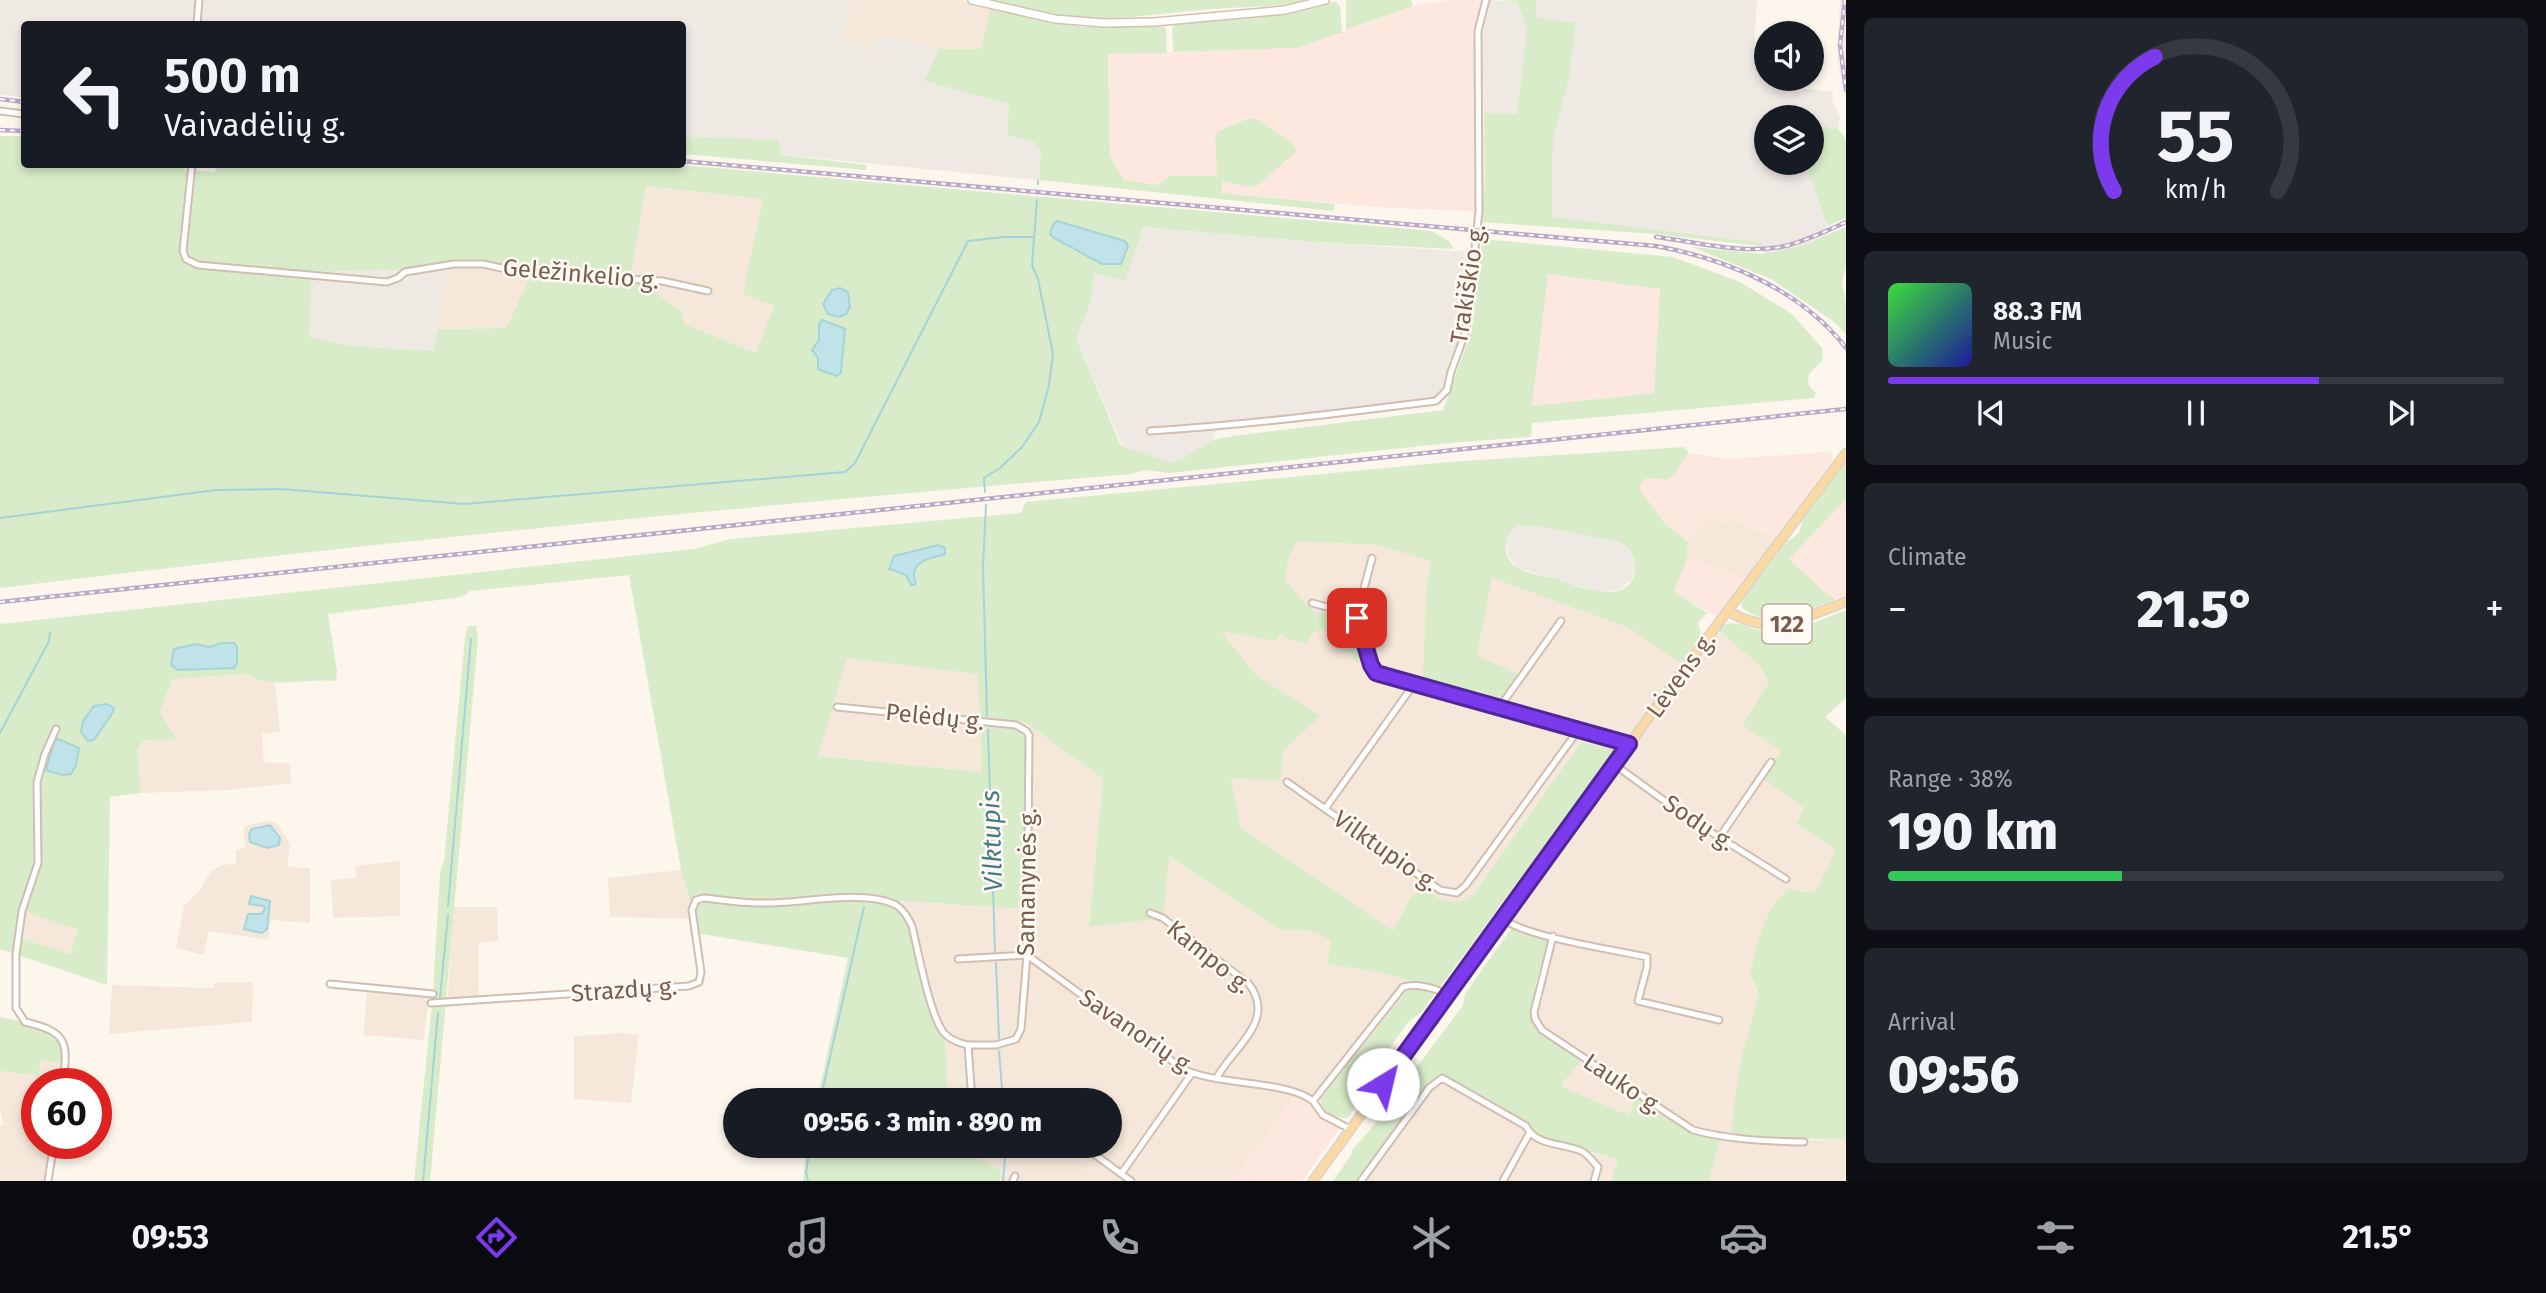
<!DOCTYPE html>
<html lang="en">
<head>
<meta charset="utf-8">
<style>
  :root { --surface:#171b24; --page:#20242c; --text:#f1f3f6; --muted:#9ea1a6; --line:#363941; --accent:#7c3aed }
  body { margin:0; font-family:"Fira Sans",sans-serif; background:var(--page); color:var(--text); height:100vh; display:flex; flex-direction:column; font-size:26px; white-space:nowrap }
  * { box-sizing:border-box; margin:0 }
  p { font-size:23px; color:var(--muted) }
  .icon { flex:none; width:38px; height:38px; fill:none; stroke:currentColor; stroke-width:2; stroke-linecap:round; stroke-linejoin:round }
  .map { position:relative; flex:1; overflow:hidden }
  .details { display:flex; flex-direction:column; gap:18px; padding:18px; background:#0d0f14; width:700px }
  .details>* { flex:none }
  .hud { position:absolute; left:21px; top:21px; width:665px; height:147px; border-radius:7px; box-shadow:0 4px 10px #0003; background:#171b24; color:var(--text); overflow:hidden }
  .fabs { position:absolute; left:1754px; top:21px; display:grid; gap:14px }
  .fabs a { display:grid; place-items:center; width:70px; height:70px; border-radius:50%; background:var(--surface); box-shadow:0 4px 10px #0003; font-size:35px }
  .speed { position:absolute; left:21px; top:1068px; display:flex; gap:14px; font-size:35px; font-weight:700; text-align:center }
  .speed>* { display:grid; place-content:center; width:91px; height:91px; border-radius:50%; background:var(--surface); box-shadow:0 4px 10px #0003; line-height:1 }
  .speed .limit { border:10px solid #d22; background:#fff; color:#111 }
  .pin { position:absolute; display:grid; place-items:center; width:60px; height:60px; color:#fff; margin:-30px; border-radius:14px; box-shadow:0 4px 10px #0006 }
  .me { position:absolute; width:77px; margin:-38px; rotate:36deg; stroke-linejoin:round; filter:drop-shadow(0 0 5px #0008) }
  .turn { display:flex; align-items:center; gap:24px; height:147px; padding:0 28px; font-size:32px }
  .turn .icon { width:91px; height:91px; stroke-width:2.5 }
  .turn b { display:block; font-size:49px; line-height:60px }
  .big { font-size:52px; font-weight:800; line-height:1.1 }
  .details .card { flex:1; display:flex; flex-direction:column; justify-content:center; gap:10px; min-width:0; padding:0 24px; border-radius:10px; background:var(--page) }
  .details .dial { align-items:center; gap:0 }
  .dial svg { height:182px; overflow:visible; fill:none; stroke:var(--line); stroke-width:7; stroke-linecap:round; text-anchor:middle }
  .dial text { fill:var(--text); stroke:none }
  .song { display:flex; align-items:center; gap:21px }
  .cover { width:84px; height:84px; border-radius:10px; background:linear-gradient(135deg,hsl(120 70% 55%),hsl(240 70% 35%)) }
  .played { height:7px; border-radius:4px; background:linear-gradient(90deg,var(--accent) 70%,var(--line) 70%) }
  .keys { display:flex; justify-content:space-around; direction:ltr }
  .heat { display:flex; justify-content:space-between; align-items:center; font-size:38px; direction:ltr }
  .charge { height:10px; border-radius:5px; background:linear-gradient(90deg,#34c759 38%,var(--line) 0) }
  .trip { position:absolute; left:723px; top:1088px; width:399px; height:70px; border-radius:35px; background:var(--surface); box-shadow:0 4px 10px #0003; font-weight:800; line-height:70px; text-align:center }
  .tabs { display:flex; height:112px; justify-content:space-around; align-items:center; background:#090b0e; color:var(--muted) }
  .tabs .icon { width:49px; height:49px }
  .tabs .active { color:var(--accent) }
  .tabs b { font-size:32px; color:var(--text) }
  main { display:flex; flex:1; min-height:0 }
  .map>svg:first-child { display:block }
  .residential { fill:#f5e8da }
  .commercial { fill:#fde8e0 }
  .industrial { fill:#efe9e4 }
  .green { fill:#d8ecc9; fill-rule:evenodd }
  .water { fill:#bfe3e8; stroke:#a5d3da; stroke-width:2 }
  .lines { fill:none; stroke-linecap:round; stroke-linejoin:round }
  .stream { stroke:#a5d3da; stroke-width:2 }
  .street-casing { stroke:#d1beb0; stroke-width:9 }
  .secondary-casing { stroke:#d6c0b0; stroke-width:10 }
  .primary-casing { stroke:#dad1cd; stroke-width:11 }
  .street { stroke:#fff; stroke-width:5 }
  .secondary { stroke:#fff; stroke-width:7 }
  .primary { stroke:#fbd9a5; stroke-width:8 }
  .rail-casing { stroke:#b9a8c9; stroke-width:4.5 }
  .rail { stroke:#fffaf3; stroke-width:2; stroke-dasharray:5; stroke-linecap:butt }
  .route-casing { stroke:#51269a; stroke-width:18 }
  .route { stroke:#7c3aed; stroke-width:12 }
  .labels { text-anchor:middle; dominant-baseline:central; stroke-width:5; stroke-linejoin:round; paint-order:stroke }
  .shield { fill:#fffaf3; stroke:#a28b7f; stroke-width:2 }
  .shield-label { font-size:23px; font-weight:bold; fill:#7a5c4d }
  .street-label { font-size:24px; fill:#7a5c4d; stroke:#fffaf3 }
  .water-label { font-size:26px; font-style:italic; fill:#437c86; stroke:#fffaf3 }
</style>
</head>
<body>
<main>
<div class="map">
<svg width="1846" height="1181" viewBox="0 0 1846 1181">
  <rect width="100%" height="100%" fill="#fdf6ec"/>
  <path class="residential" d="M854,0H959L991,8L981,49H939L878,34L871,50L840,42Z
    M646,186L763,199L744,294L774,306L756,353L683,324L631,275Z
    M447,263L483,264L532,273L506,328L437,329Z
    M1707,518L1732,519L1776,538L1746,577L1696,560H1687L1688,542Z
    M1297,541L1377,545L1431,561L1427,582L1422,685L1522,676L1477,657L1492,578L1629,628L1690,669L1718,630L1760,666L1769,682L1742,725L1782,751L1804,808L1796,824L1836,850L1815,894L1796,889L1753,984L1759,994L1741,1059L1802,1140L1846,1139L1845,1181H1709L1720,1140L1686,1130L1637,1096L1630,1116L1559,1086L1531,1015L1534,996L1550,936L1510,924L1495,914L1614,752L1612,748L1581,742L1472,896L1465,900L1454,903L1411,897L1394,932L1241,828L1231,777L1283,751L1319,716L1256,675L1220,630L1276,641L1281,633L1323,630L1343,651L1350,653L1355,662V619L1313,611L1285,580L1289,556Z
    M847,657L978,674L983,772L817,756Z
    M248,674L266,682L275,681L280,732L262,734L264,762L289,763L292,783L228,790L141,793L137,749L160,712L172,679Z
    M1022,720L1103,779L1089,927L1168,857L1281,930L1300,929L1319,932L1331,941L1327,964L1382,973L1414,982L1316,1105L1297,1093L1232,1181H1000L1001,1170L957,1149L956,1146H1110V1101H948L945,1034L880,900L1027,909L1016,725Z
    M270,820L278,825L290,844L287,867L310,868V923L271,920L268,940L209,931L203,955L176,948L184,906L199,891L210,873L220,866L236,863V850L246,847L243,831L245,826Z
    M400,861V916L333,918L331,880L356,878L355,866Z
    M681,870L694,919L610,917L608,878Z
    M454,907H497L498,941L478,943L479,1004L447,1007Z
    M25,910L78,930L70,954L20,938Z
    M253,982L252,1022L109,1034L112,985L213,988L215,983Z
    M368,983L430,989L424,1040L363,1035Z
    M623,1033L639,1035L631,1103L574,1099V1036Z
    M39,1060L64,1064L61,1083H37V1143H51L44,1181H0V1125H4L0,1111V1071L38,1076Z
    M1442,1078L1583,1152L1618,1159L1611,1181H1361L1429,1088Z"/>
  <path class="commercial" d="M1450,0H1491L1482,33L1485,178L1483,212L1375,207L1221,193L1223,181L1247,187L1257,186L1277,166L1287,162L1249,118L1218,131L1215,137L1217,172L1214,176H1170L1157,185L1124,181L1110,156L1108,54L1296,48L1420,4Z
    M1840,0H1846V98L1837,59Z
    M1548,273L1661,289L1654,393L1532,406Z
    M1825,452L1831,453L1833,459L1831,463L1776,538L1732,519L1728,522L1719,523L1707,518L1688,542L1665,524L1639,488L1641,482L1648,478L1668,479L1673,476L1682,459L1689,453L1728,459Z
    M1846,499V596L1836,599L1827,594L1789,559Z
    M1687,560H1696L1746,577L1717,618L1674,591Z
    M1297,1093L1306,1096L1318,1109L1342,1125L1302,1181H1232Z"/>
  <path class="industrial" d="M0,0H854L840,42L871,50L878,34L939,49L924,81L1009,104L1007,135L1035,143L1041,150L1039,180L782,155L778,141L683,136L682,24H24V97L0,95Z
    M1491,0L1517,2L1527,28L1517,114L1484,113L1482,33Z
    M1537,0H1757L1754,49L1766,50V79H1790V87L1833,92L1832,100L1840,117L1838,129L1811,125V117H1766V163H1805L1829,234L1804,245L1763,254L1761,243L1552,218L1553,139L1569,79L1576,23L1534,17Z
    M1143,227L1328,243L1473,252L1466,331L1447,390L1436,401L1217,427L1212,440L1181,460L1171,462L1123,447L1076,338L1092,299L1093,273L1125,280Z
    M447,263L433,351L352,346L309,337L312,271L398,269Z
    M1518,525H1533L1620,542L1626,545L1634,559L1635,565L1632,579L1619,590L1600,592L1517,568L1508,555L1506,541L1512,528Z"/>
  <path class="green" d="M990,0H1316L1284,5L1211,9L1111,19L1056,15Z
    M1346,0H1411L1413,6L1346,30Z
    M1502,0H1537L1535,17L1576,23L1569,79L1553,139L1552,217L1762,243V246L1655,234L1482,222L1485,178L1484,113L1517,114L1527,28L1517,2Z
    M1336,1L1340,7L1342,32L1296,48L1173,52L1172,28L1177,23L1294,12Z
    M991,8L1083,27L1152,25L1166,28L1167,53L1108,54L1110,156L1124,180L1157,185L1170,176H1214L1217,172L1215,137L1218,131L1249,118L1259,120L1292,143L1296,148L1295,153L1257,186L1247,187L1223,181L1221,193L1335,204L1334,211L1039,180L1041,150L1035,143L1007,135L1009,104L924,81L939,49H981Z
    M1811,125L1838,129L1846,139V218L1827,226L1805,163H1811Z
    M0,136H24V164H181L186,170L215,172L217,164L681,165L1431,231L1449,241L1454,249L1328,243L1143,227L1125,281L1093,273L1092,299L1076,338L1120,444L1123,447L1171,462L1181,460L1212,440L1233,436L1443,410L1472,330L1477,269L1483,239L1673,257L1740,282L1792,314L1822,348L1823,360L1810,373L1808,378L1809,386L1816,393L1814,398L1532,423L1531,437L1449,443L1170,473L1146,470L1132,474C754,505 376,542 0,588ZM646,186L763,199L743,294L774,306L756,353L684,324L682,312L631,275ZM1060,223L1114,265L1102,264L1070,248ZM447,263L483,264L532,273L506,328L437,329L433,351L352,346L309,337L312,272L407,269ZM1548,274L1660,289L1654,393L1532,406ZM840,288L848,292L850,307L846,314L840,317L829,314L824,302Z
    M683,136L778,140L782,155L866,165V170L683,154Z
    M1846,227V267L1842,282L1846,302V334L1833,321L1771,279L1692,247L1763,254L1804,245Z
    M1685,447L1689,453C1682,459 1674,478 1668,479C1655,482 1645,471 1639,488L1665,524L1688,542L1687,560L1674,591L1707,613L1698,622L1701,635L1681,663L1629,628L1492,578L1477,656L1523,676L1499,708L1422,686L1427,582L1431,561L1377,545L1297,541L1289,556L1285,580L1313,611L1355,619L1363,646L1364,662H1355L1350,653L1343,651L1323,630L1313,632L1306,643L1290,640L1281,633L1276,641L1221,631L1256,675L1320,716L1283,751L1280,781L1231,778L1241,828L1393,931L1411,897L1425,888C1439,901 1455,908 1472,896L1581,742L1612,748L1614,751L1421,1013L1408,1022L1362,1087L1361,1098L1348,1118C1334,1118 1323,1115 1320,1100L1414,982L1382,973L1327,964L1331,941C1314,928 1301,930 1281,930L1169,857L1163,918L1089,927L1103,779L1022,720L1017,725L1029,735L1027,909L884,900L896,905L906,914L935,1015L945,1034L948,1101H817L848,958L695,933L692,910L681,870L629,575L470,591L462,597L328,614L337,671L336,681C310,678 267,690 248,674L172,679L160,712L176,739L144,740L137,749L141,793L110,797L107,985L0,949V624L694,549L731,539L1021,513L1026,502L1449,462ZM1518,525H1533L1620,542C1630,548 1636,557 1635,569C1631,609 1578,586 1557,579C1544,576 1526,574 1515,566C1501,556 1504,533 1518,525ZM938,545L946,551L945,554C932,558 923,558 914,571L917,581L909,583L906,574L892,572L888,567L894,556ZM847,658L978,674L982,772L818,756ZM25,911L78,930L70,954L20,938Z
    M1846,462V499L1789,559L1827,594L1836,599C1810,609 1765,632 1741,606L1742,600L1787,542C1798,534 1800,535 1802,521Z
    M1846,610V698L1825,717L1846,735V1139L1737,1138L1731,1131L1741,1059L1759,994L1750,975C1758,944 1763,908 1790,889L1815,893L1836,850L1796,824L1804,808L1763,778L1782,751L1742,725L1769,682L1760,666L1718,630C1730,614 1754,632 1770,632C1797,633 1822,619 1846,610Z
    M468,626H476L478,639L430,1181H414L433,994L440,873L444,861L465,637Z
    M1518,927L1550,935C1544,959 1523,1009 1538,1029L1582,1059L1560,1086L1630,1116L1636,1095L1686,1130L1720,1140L1709,1181H1611L1618,1159L1541,1140L1525,1126L1447,1080L1437,1081L1361,1181H1333L1351,1155L1353,1149L1370,1130L1463,1005L1465,994L1510,930Z
    M0,1017L44,1026L61,1037L64,1064L40,1060L39,1076L0,1071Z
    M807,1146H956L957,1149L1001,1170L1000,1181H803Z"/>
  <path class="water" d="M1057,221L1125,241L1128,246L1121,264H1102L1054,238L1050,234L1053,225Z
    M840,288L848,292L850,307L846,314L840,317L828,314L823,304L832,290Z
    M822,320L845,329L841,373L836,376L818,369V358L812,350L819,340V324Z
    M938,545L945,548V554C936,557 914,559 914,575C915,578 916,582 915,585H911L906,575L889,569L894,556Z
    M222,643H234L237,647V663L234,668L178,670L171,665L174,649L195,644L209,647Z
    M107,704L114,708L113,712L94,740L88,741L81,732L83,721L94,706Z
    M58,739L79,748L76,765L71,774L62,775L46,770L54,742Z
    M270,825L280,838L279,845L267,848L250,842L249,834L252,829Z
    M251,896L270,901L267,929L262,933L244,929L248,914H261L265,909L264,906L249,904Z"/>
  <g class="lines">
    <path class="stream" d="M1038,184V181
      M985,492L984,478L1000,468L1022,447L1039,422L1049,385L1053,354L1038,279L1032,265L1037,200
      M986,505L983,566L987,716
      M0,518L216,490L281,489L464,504L845,472L855,463L968,241L1004,237H1034
      M988,730L995,952
      M0,733L49,641L50,633
      M448,906L471,639
      M996,963L999,1038
      M440,997L448,915
      M999,1051L1003,1101
      M820,1101L864,907
      M423,1181L438,1013
      M808,1181L806,1172L810,1146
      M1003,1181L1006,1146"/>
    <defs>
      <path id="street" d="M197,24L199,0
        M0,111L24,114
        M192,164L183,251L186,259L198,265L387,282L398,278L405,272L454,264H483L515,271L551,275L662,281L708,291
        M1150,431C1246,425 1341,413 1436,401L1447,390L1451,372L1466,331L1479,211L1478,31L1486,0
        M1312,603L1357,615L1371,665L1376,673L1629,744
        M1357,615L1372,558
        M837,707L1016,725L1026,731L1029,735L1027,955L1021,1029L1016,1039L996,1045H968L972,1101
        M1499,708L1561,621
        M56,729L45,754L37,782L38,863L22,911L16,954V1008L25,1022C68,1032 68,1042 63,1083
        M1615,765L1684,815L1786,879
        M1287,782L1440,890L1457,893L1466,885L1579,729
        M1325,809L1414,684
        M1719,838L1771,762
        M1150,913L1163,918L1249,984C1277,1021 1233,1047 1216,1079
        M1503,919C1530,938 1611,949 1647,957V967L1638,1001L1719,1020
        M1553,936L1534,1012L1535,1019L1542,1030L1693,1130C1730,1140 1766,1141 1804,1142
        M958,959L1027,955L1183,1069C1218,1086 1286,1080 1313,1101L1403,987C1416,983 1436,988 1448,995
        M330,984L433,994
        M431,1003L689,986L699,982L701,972L692,910L696,900L704,898C722,900 741,903 759,903C796,905 864,888 896,905C904,910 908,918 912,926C918,951 930,1016 944,1033C950,1040 959,1043 968,1045
        M1313,1101L1323,1115L1350,1129
        M1083,1146L1131,1181
        M1121,1174L1192,1073
        M48,1181L54,1143
        M1013,1181L1015,1176
        M1361,1181L1429,1088L1442,1078L1526,1126C1535,1146 1563,1143 1581,1151C1588,1154 1593,1162 1598,1167L1594,1181
        M1503,1181L1529,1134"/>
      <path id="secondary" d="M972,0L1055,19L1104,23L1154,22L1285,10L1325,0"/>
      <path id="primary" d="M1728,611C1771,638 1803,617 1846,602
        M1313,1181L1678,677L1846,453"/>
    </defs>
    <use href="#street" class="street-casing"/>
    <use href="#secondary" class="secondary-casing"/>
    <use href="#primary" class="primary-casing"/>
    <use href="#street" class="street"/>
    <use href="#secondary" class="secondary"/>
    <use href="#primary" class="primary"/>
    <defs>
      <path id="rail" d="M1845,0L1840,45L1846,90
        M0,99L24,102
        M0,130L24,131
        M682,161L1656,246C1727,259 1801,290 1846,348
        M1656,237C1698,242 1743,255 1785,246C1806,241 1826,231 1846,222
        M0,602C615,538 1231,473 1846,409"/>
    </defs>
    <use href="#rail" class="rail-casing"/>
    <use href="#rail" class="rail"/>
  </g>
  <g class="lines">
    <defs>
      <path id="route" d="M1357,618L1371,665L1376,673L1629,744L1383,1084"/>
    </defs>
    <use href="#route" class="route-casing"/>
    <use href="#route" class="route"/>
  </g>
  <g class="labels">
    <rect class="shield" x="1762.5" y="604.5" width="49" height="39" rx="5"/>
    <g class="shield-label">
      <text x="1787" y="624">122</text>
    </g>
    <g class="street-label">
      <text transform="translate(581 274) rotate(5)">Geležinkelio g.</text>
      <text transform="translate(1468 284) rotate(-81)">Trakiškio g.</text>
      <text transform="translate(1681 675) rotate(-54)">Lėvens g.</text>
      <text transform="translate(935 717) rotate(6)">Pelėdų g.</text>
      <text transform="translate(1699 823) rotate(34)">Sodų g.</text>
      <text transform="translate(1386 851) rotate(35)">Vilktupio g.</text>
      <text transform="translate(1027 882) rotate(-89)">Samanynės g.</text>
      <text transform="translate(1209 957) rotate(39)">Kampo g.</text>
      <text transform="translate(624 990) rotate(-4)">Strazdų g.</text>
      <text transform="translate(1137 1032) rotate(34)">Savanorių g.</text>
      <text transform="translate(1623 1084) rotate(34)">Lauko g.</text>
    </g>
    <g class="water-label">
      <text transform="translate(992 841) rotate(-92)">Vilktupis</text>
    </g>
  </g>
</svg>
<div class="fabs">
<a><svg class="icon" aria-label="sound" viewBox="0 0 24 24"><path d="M4 9h4l5-4v14l-5-4H4zM17 9q2 3 0 6"/></svg></a>
<a><svg class="icon" aria-label="layers" viewBox="0 0 24 24"><path d="M12 4l9 5-9 5-9-5zM3 14l9 5 9-5"/></svg></a>
</div>
<div class="speed"><div class="limit">60</div></div>
<div class="pin" style="left:1357px;top:618px;background:#d93025"><svg class="icon" aria-label="arrive" viewBox="0 0 24 24"><path d="M6 21V4h12l-3 4 3 4H6"/></svg></div>
<svg class="me" style="left:1383px;top:1084px" viewBox="-20 -20 40 40"><circle r="19" fill="#fff"/><path d="M0-13L10 11 0 6-10 11z" fill="#7c3aed"/></svg>
<div class="trip">09:56 · 3 min · 890 m</div>
<div class="hud">
<div class="turn"><svg class="icon" aria-label="left" viewBox="0 0 24 24"><path d="M17 20v-9H6M10 6l-5 5 5 5"/></svg><div><b>500 m</b>Vaivadėlių g.</div></div>
</div>
</div>
<section class="details">
<div class="card dial"><svg viewBox="0 0 100 80">
<path d="M14 69A42 42 0 1 1 86 69"/>
<path d="M14 69A42 42 0 0 1 32 10" stroke="#7c3aed"/>
<text x="50" y="56" font-size="32" font-weight="700">55</text>
<text x="50" y="72" font-size="11">km/h</text>
</svg></div>
<div class="card">
<div class="song"><i class="cover"></i><div><b>88.3 FM</b><p>Music</p></div></div>
<div class="played"></div>
<div class="keys"><svg class="icon" aria-label="previous" viewBox="0 0 24 24"><path d="M18 5L8 12l10 7zM5 5v14"/></svg><svg class="icon" aria-label="pause" viewBox="0 0 24 24"><path d="M8 5v14M16 5v14"/></svg><svg class="icon" aria-label="next" viewBox="0 0 24 24"><path d="M6 5l10 7-10 7zM19 5v14"/></svg></div>
</div>
<div class="card"><p>Climate</p>
<div class="heat"><a>−</a><b class="big">21.5°</b><a>+</a></div>
</div>
<div class="card"><p>Range · 38%</p><b class="big">190 km</b><div class="charge"></div></div>
<div class="card"><p>Arrival</p><b class="big">09:56</b></div>
</section>
</main>
<nav class="tabs">
<b>09:53</b>
<svg class="icon active" aria-label="directions" viewBox="0 0 24 24"><path d="M12 3l9 9-9 9-9-9zM9 14v-3h6M13 9l2 2-2 2"/></svg>
<svg class="icon" aria-label="music" viewBox="0 0 24 24"><path d="M9 18V5l10-2v13"/><circle cx="6" cy="18" r="3"/><circle cx="16" cy="16" r="3"/></svg>
<svg class="icon" aria-label="phone" viewBox="0 0 24 24"><path d="M5 4h4l2 5-3 2q2 4 5 5l2-3 5 2v4C11 20 4 13 5 4z"/></svg>
<svg class="icon" aria-label="climate" viewBox="0 0 24 24"><path d="M12 3v18M4 7l16 10M4 17L20 7"/></svg>
<svg class="icon" aria-label="car" viewBox="0 0 24 24"><path d="M5 17H2v-5l4-1 3-4h7l3 4 3 1v5h-3M9 17h6M6 11h13"/><circle cx="7" cy="17" r="2"/><circle cx="17" cy="17" r="2"/></svg>
<svg class="icon" aria-label="filters" viewBox="0 0 24 24"><path d="M4 7h16M4 17h16"/><circle cx="9" cy="7" r="2"/><circle cx="15" cy="17" r="2"/></svg>
<b>21.5°</b>
</nav>
</body>
</html>
